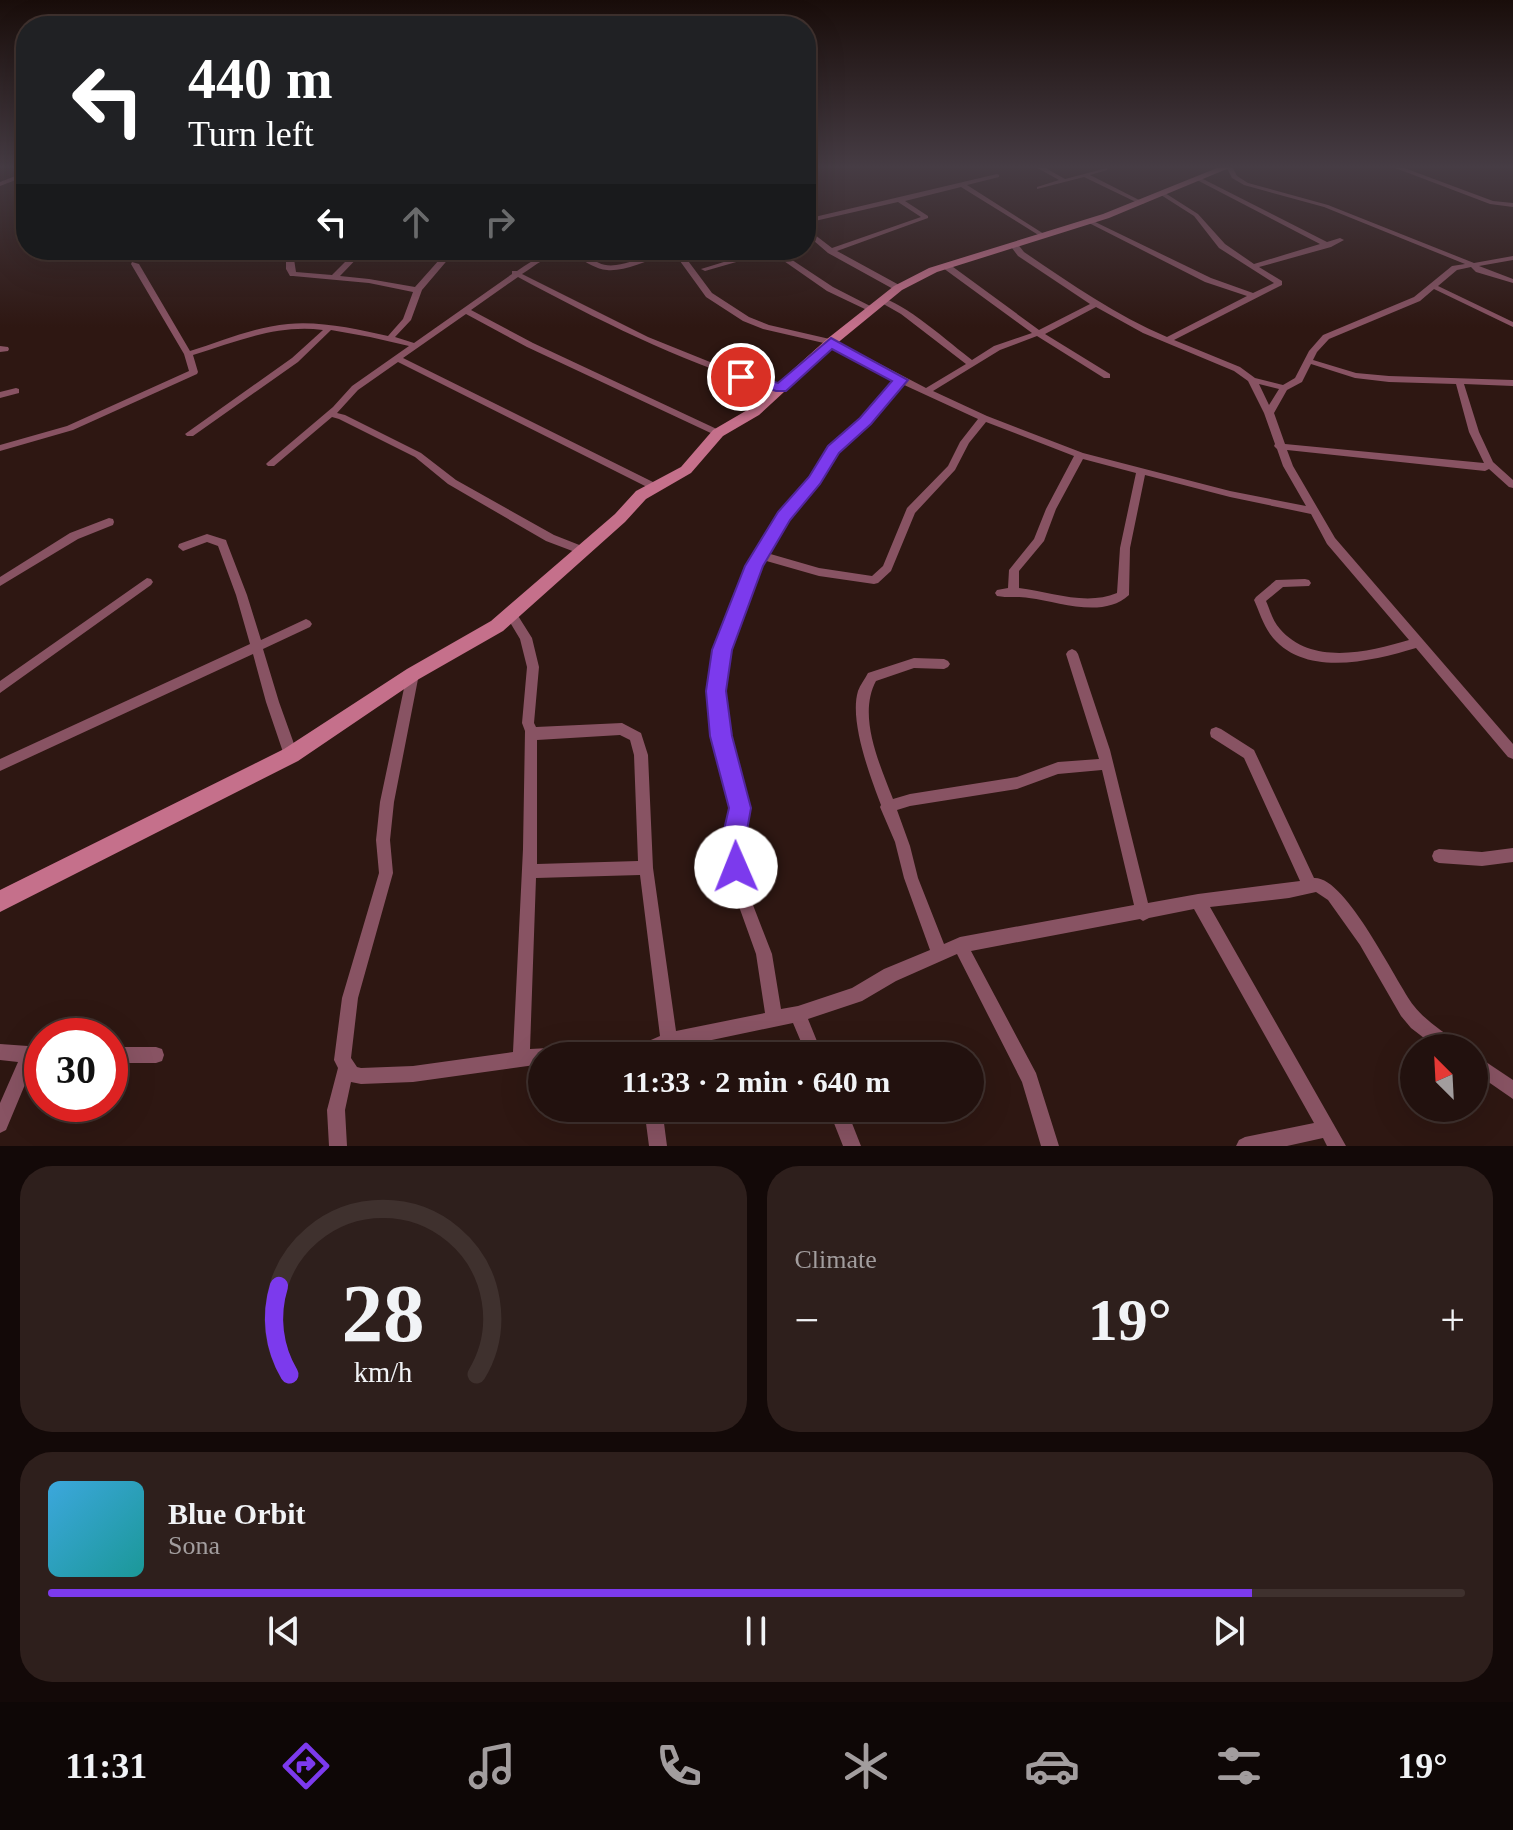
<!DOCTYPE html>
<html lang="en">
<head>
<meta charset="utf-8">
<style>
  :root { --surface:#22110e; --page:#2e1f1c; --text:#f1f3f6; --muted:#a29d9e; --line:#3f312e; --accent:#7c3aed }
  body { margin:0; font-family:"Times New Roman",serif; background:var(--page); color:var(--text); height:100vh; display:flex; flex-direction:column; font-size:30px; white-space:nowrap }
  * { box-sizing:border-box; margin:0 }
  p { font-size:26px; color:var(--muted) }
  .icon { flex:none; width:44px; height:44px; fill:none; stroke:currentColor; stroke-width:2; stroke-linecap:round; stroke-linejoin:round }
  .map { position:relative; height:1146px; overflow:hidden }
  .panel { display:flex; flex-direction:column; gap:20px; padding:20px; background:#130908; flex:1 }
  .panel>* { flex:none }
  .guide { position:absolute; left:16px; top:16px; width:800px; height:244px; border-radius:32px; box-shadow:0 8px 32px #0002,0 0 0 2px var(--line); background:#202124; color:#fff; overflow:hidden }
  .needle { width:52px; rotate:336deg }
  .controls { position:absolute; left:1400px; top:1034px; display:grid; gap:16px }
  .controls a { display:grid; place-items:center; width:88px; height:88px; border-radius:50%; background:var(--surface); box-shadow:0 8px 32px #0002,0 0 0 2px var(--line); font-size:40px }
  .speed { position:absolute; left:24px; top:1018px; display:flex; gap:16px; font-size:40px; font-weight:700; text-align:center }
  .speed>* { display:grid; place-content:center; width:104px; height:104px; border-radius:50%; background:var(--surface); box-shadow:0 8px 32px #0002,0 0 0 2px var(--line); line-height:1 }
  .speed .limit { border:12px solid #d22; background:#fff; color:#111 }
  .pin { position:absolute; display:grid; place-items:center; width:68px; height:68px; color:#fff; margin:-34px; border:4px solid #fff; border-radius:50%; box-shadow:0 2px 8px #0007 }
  .me { position:absolute; width:88px; margin:-44px; rotate:359deg; stroke-linejoin:round; filter:drop-shadow(0 0 6px #0008) }
  .turn { display:flex; align-items:center; gap:28px; height:168px; padding:0 40px; font-size:36px }
  .turn .icon { width:104px; height:104px; stroke-width:2.5 }
  .turn b { display:block; font-size:56px; line-height:68px }
  .lanes { display:flex; align-items:center; height:76px; padding:0 40px; background:#0003; justify-content:center; gap:40px; direction:ltr }
  .lanes .off { opacity:.35 }
  .big { font-size:60px; font-weight:700; line-height:1.1 }
  .panel .tile { flex:1; display:flex; flex-direction:column; justify-content:center; gap:12px; min-width:0; padding:0 28px; border-radius:32px; background:var(--page) }
  .panel .dial { align-items:center; gap:0 }
  .dial svg { height:208px; overflow:visible; fill:none; stroke:var(--line); stroke-width:7; stroke-linecap:round; text-anchor:middle }
  .dial text { fill:var(--text); stroke:none }
  .song { display:flex; align-items:center; gap:24px }
  .cover { width:96px; height:96px; border-radius:12px; background:linear-gradient(135deg,hsl(200 70% 55%),hsl(180 70% 35%)) }
  .played { height:8px; border-radius:4px; background:linear-gradient(90deg,var(--accent) 85%,var(--line) 85%) }
  .keys { display:flex; justify-content:space-around; direction:ltr }
  .heat { display:flex; justify-content:space-between; align-items:center; font-size:44px; direction:ltr }
  .panel .tiles { flex:1; display:grid; gap:20px; grid-template-columns:1fr 1fr }
  .tile:last-child { grid-column:span 2 }
  .trip { position:absolute; left:528px; top:1042px; width:456px; height:80px; border-radius:40px; background:var(--surface); box-shadow:0 8px 32px #0002,0 0 0 2px var(--line); font-weight:700; line-height:80px; text-align:center }
  .menu { display:flex; height:128px; justify-content:space-around; align-items:center; background:#0e0706; color:var(--muted) }
  .menu .icon { width:56px; height:56px }
  .menu .selected { color:var(--accent) }
  .menu b { font-size:36px; color:var(--text) }
  .map>svg:first-child { display:block }
  .lines { fill:none; stroke-linecap:round; stroke-linejoin:round }
  .street { fill:#885363; fill-rule:evenodd }
  .secondary { fill:#c5708b; fill-rule:evenodd }
  .route { fill:#7c3aed; stroke:#51269a; stroke-width:2 }
</style>
</head>
<body>
<div class="map">
<svg width="1513" height="1146" viewBox="0 0 1513 1146">
  <rect width="100%" height="100%" fill="#2e1712"/>
  <g class="lines">
    <path class="street" d="M1034,166H1042L1065,179L1107,168V170L1090,175L1145,203L1140,204L1084,177L1037,189V187L1059,180Z
      M1226,166H1232L1237,176L1248,183L1328,205L1474,263L1513,256V260L1479,266L1513,279V283L1476,272L1471,267L1457,270L1438,286L1513,322V327L1434,289L1420,301L1329,339L1317,352L1313,360L1356,373L1389,376L1513,380V386L1464,384L1479,432L1493,462L1513,480V488L1509,487L1489,469L1485,471L1287,450L1293,466L1335,538L1513,744V759L1508,757L1416,648C1372,661 1303,679 1270,634C1263,624 1259,611 1254,600L1256,597L1276,580L1305,579L1309,580L1311,583L1309,586L1283,587L1266,601C1270,610 1273,622 1280,629C1312,666 1369,652 1409,640L1327,544L1311,514L1230,497L1145,475L1130,548L1129,595C1103,619 1060,602 1029,598C1018,596 1007,598 997,596L995,593L997,590L1008,588L1009,570L1034,539L1046,509L1074,456L986,422L969,443L955,470L915,513L891,571L878,583L874,584L819,576L763,560L759,566L723,670L722,691L727,736L747,808L739,847L746,887L772,954L781,1009L798,1006L852,988L884,969L930,950L904,878L895,842L880,807L881,805C870,776 849,721 858,691C860,685 865,679 868,673L914,658L944,659L948,661L950,664L948,667L944,669L914,668L876,681C857,716 880,765 893,799L910,794L1017,777L1058,762L1099,759L1066,654L1068,651L1072,649L1076,651L1078,654L1110,750L1148,903L1198,894L1300,881L1244,758L1211,737L1210,733L1211,729L1216,727L1221,729L1254,750L1314,878C1346,876 1395,981 1414,1006C1426,1021 1442,1031 1457,1042L1459,1048H1437L1411,1028L1401,1016L1360,945L1328,900L1316,892L1289,898L1210,907L1346,1146H1327L1323,1138L1287,1146H1236L1239,1140L1245,1137L1314,1123L1194,909L1149,918L1143,921L1140,919L971,951L1036,1073L1059,1146H1041L1022,1082L957,954L896,981L862,1001L808,1019L823,1056H807L793,1023L669,1049L652,1056H542V1064L413,1082L361,1084L351,1082L345,1110L347,1146H329L327,1110L338,1068L334,1060L342,998L379,873L376,840L380,802L407,674L409,670L413,669L417,670L419,674L394,802L390,840L393,873L358,998L351,1058L357,1067L361,1068L413,1066L513,1052L523,849L525,731L522,723L527,667L520,639L505,614L507,611H515L532,638L539,667L534,723L536,727L622,723L641,733L648,755L653,868L676,1031L765,1013L756,954L732,887L725,847L733,808L715,736L710,691L711,670L749,566L780,513L811,478L831,448L863,419L896,381L828,344L763,329L743,321L706,297L672,250H680L712,293L749,317L769,325L834,340L926,388L966,364L901,314L880,302V298C902,300 952,345 972,360L994,346L1032,333L943,268V264H949L1039,330L1090,304L1018,256L1009,244L1016,242L1024,252C1070,283 1115,315 1167,337L1247,296L1205,282L1087,222V220H1091L1211,278L1253,293L1274,283L1219,248L1194,216L1161,195V193H1165L1198,214L1225,244L1254,264L1320,244L1197,180L1196,179L1199,177L1327,242L1340,238L1344,240L1331,247L1259,267L1282,281V285L1174,340L1240,367L1255,378L1283,385L1295,378L1309,351L1323,335L1414,297L1452,266L1465,264L1324,207L1244,185L1232,178ZM1096,307L1143,333L1234,371L1248,381L1264,413L1275,444L1274,446L1277,449L1283,466L1306,506L1230,491L1083,453L987,416L933,391L1000,350L1037,336L1104,378H1110V374L1045,334ZM1311,364L1355,378L1389,382L1456,384L1469,432L1484,463L1285,444L1274,413L1287,390L1302,382ZM902,384L978,419L960,442L948,466L907,508L883,566L872,576L819,568L767,553L788,519L817,482L837,452L869,423ZM1259,384L1279,389L1269,405ZM1083,459L1136,473L1120,548L1117,593C1086,606 1051,592 1019,588V571L1044,541L1056,509ZM620,735L630,740L634,755L638,861L537,864V740ZM1102,770L1134,905L960,937L944,944L918,878L910,846L897,810L910,806L1017,789L1058,774ZM640,875L660,1036L644,1043L530,1049L536,878Z
      M1390,166H1399L1493,201L1513,203V207L1490,204Z
      M26,172V176L0,186V182Z
      M997,174L999,175V177L967,185L1044,234V236H1040L961,187L905,201L928,216V218L837,251L901,286V290H895L828,253L806,234V228L832,248L921,217L898,202L806,223V219Z
      M357,250H365L340,276L369,279L415,287L448,250H456L422,290L411,320L395,337L414,343L512,274V271H517C539,256 559,242 587,257C597,262 604,267 616,265C636,263 651,250 672,250C656,258 625,272 607,270C596,269 588,263 578,258C557,247 540,262 522,274L648,337L715,364L785,388L781,391C688,366 602,322 518,277L471,310L533,343L721,431V435H715L527,347L466,314L403,358L659,485L660,487L659,489H651L398,362L358,390L337,413L345,415L421,453L456,480L554,535L587,548L588,551L587,554L583,555L546,541L448,484L415,457L339,419L332,417L274,466H268L266,464L268,462L333,407L352,386L409,346L370,337L331,330L298,362L193,436H187L185,434L292,358L323,330C276,324 236,342 193,355L198,372L197,374L73,430L0,451V445L67,426L189,371L184,354L131,264L132,262L139,264L190,351C222,341 254,327 288,324C321,321 356,329 388,336L403,319L413,292L369,283L293,276H290L286,269V259L290,257L294,259L296,272L332,275Z
      M763,250H777L833,287L876,309L869,311L827,291L771,252L705,271L701,269Z
      M0,346L8,347L9,349L8,351L0,352Z
      M16,388L19,389V393L0,398V392Z
      M109,518L113,519L114,522L113,525L78,539L0,586V577L70,533Z
      M207,534L226,540L227,543L247,595L261,640L306,619L310,621L312,624L310,627L263,649L279,702L298,755L296,759L291,761L286,759L284,755L266,702L253,654L0,771V759L250,644L236,595L218,546L207,542L183,551L178,547L179,544Z
      M147,578L151,579L153,582L151,585L0,693V681Z
      M1513,848V862L1482,866L1439,863L1434,861L1432,856L1434,851L1439,849L1482,852Z
      M0,1044L42,1047V1063H34L6,1130L0,1133V1103L18,1062L0,1060Z
      M110,1047H156L162,1049L164,1055L162,1061L156,1063H110Z
      M1474,1054L1513,1080V1099L1474,1072Z
      M644,1108H662L667,1146H649Z
      M828,1108H846L861,1146H843Z"/>
    <path class="secondary" d="M1222,166H1234L1109,218L937,272L902,290L835,345L759,415L723,436L691,473L646,499L625,522L503,631L419,679L298,761L0,912V890L284,749L407,669L491,621L615,514L636,491L681,467L713,430L749,409L827,339L894,286L929,268L1103,214Z"/>
  </g>
  <linearGradient id="sky" x2="0" y2="1"><stop stop-color="#190d0a"/><stop offset="0.51" stop-color="#463c44"/><stop offset="1" stop-color="#463c44" stop-opacity="0"/></linearGradient>
  <rect width="1513" height="327" fill="url(#sky)"/>
  <path class="route" d="M831,338L908,380L871,424L839,453L820,484L790,520L763,566L732,650L726,691L732,736L751,808L744,847L748,867L744,875L736,879L727,875L720,847L729,808L710,736L706,691L712,650L745,566L778,512L809,477L828,446L860,418L892,381L832,349L786,391H776L734,377L741,373L778,383Z"/>
</svg>
<div class="controls">
<a><svg class="needle" viewBox="-14 -14 28 28"><path d="M0-13l5 13h-10z" fill="#e53935"/><path d="M0 13l5-13h-10z" fill="#a29d9e"/></svg></a>
</div>
<div class="speed"><div class="limit">30</div></div>
<div class="pin" style="left:741px;top:377px;background:#d93025"><svg class="icon" aria-label="arrive" viewBox="0 0 24 24"><path d="M6 21V4h12l-3 4 3 4H6"/></svg></div>
<svg class="me" style="left:736px;top:867px" viewBox="-20 -20 40 40"><circle r="19" fill="#fff"/><path d="M0-13L10 11 0 6-10 11z" fill="#7c3aed"/></svg>
<div class="trip">11:33 · 2 min · 640 m</div>
<div class="guide">
<div class="turn"><svg class="icon" aria-label="left" viewBox="0 0 24 24"><path d="M17 20v-9H6M10 6l-5 5 5 5"/></svg><div><b>440 m</b>Turn left</div></div>
<div class="lanes"><svg class="icon" aria-label="left" viewBox="0 0 24 24"><path d="M17 20v-9H6M10 6l-5 5 5 5"/></svg><svg class="icon off" aria-label="ahead" viewBox="0 0 24 24"><path d="M12 20V5M6 11l6-6 6 6"/></svg><svg class="icon off" aria-label="right" viewBox="0 0 24 24"><path d="M7 20v-9h11M14 6l5 5-5 5"/></svg></div>
</div>
</div>
<section class="panel">
<div class="tiles">
<div class="tile dial"><svg viewBox="0 0 100 80">
<path d="M14 69A42 42 0 1 1 86 69"/>
<path d="M14 69A42 42 0 0 1 10 35" stroke="#7c3aed"/>
<text x="50" y="56" font-size="32" font-weight="700">28</text>
<text x="50" y="72" font-size="11">km/h</text>
</svg></div>
<div class="tile"><p>Climate</p>
<div class="heat"><a>−</a><b class="big">19°</b><a>+</a></div>
</div>
<div class="tile">
<div class="song"><i class="cover"></i><div><b>Blue Orbit</b><p>Sona</p></div></div>
<div class="played"></div>
<div class="keys"><svg class="icon" aria-label="previous" viewBox="0 0 24 24"><path d="M18 5L8 12l10 7zM5 5v14"/></svg><svg class="icon" aria-label="pause" viewBox="0 0 24 24"><path d="M8 5v14M16 5v14"/></svg><svg class="icon" aria-label="next" viewBox="0 0 24 24"><path d="M6 5l10 7-10 7zM19 5v14"/></svg></div>
</div>
</div>
</section>
<nav class="menu">
<b>11:31</b>
<svg class="icon selected" aria-label="directions" viewBox="0 0 24 24"><path d="M12 3l9 9-9 9-9-9zM9 14v-3h6M13 9l2 2-2 2"/></svg>
<svg class="icon" aria-label="music" viewBox="0 0 24 24"><path d="M9 18V5l10-2v13"/><circle cx="6" cy="18" r="3"/><circle cx="16" cy="16" r="3"/></svg>
<svg class="icon" aria-label="phone" viewBox="0 0 24 24"><path d="M5 4h4l2 5-3 2q2 4 5 5l2-3 5 2v4C11 20 4 13 5 4z"/></svg>
<svg class="icon" aria-label="climate" viewBox="0 0 24 24"><path d="M12 3v18M4 7l16 10M4 17L20 7"/></svg>
<svg class="icon" aria-label="car" viewBox="0 0 24 24"><path d="M5 17H2v-5l4-1 3-4h7l3 4 3 1v5h-3M9 17h6M6 11h13"/><circle cx="7" cy="17" r="2"/><circle cx="17" cy="17" r="2"/></svg>
<svg class="icon" aria-label="filters" viewBox="0 0 24 24"><path d="M4 7h16M4 17h16"/><circle cx="9" cy="7" r="2"/><circle cx="15" cy="17" r="2"/></svg>
<b>19°</b>
</nav>
</body>
</html>
